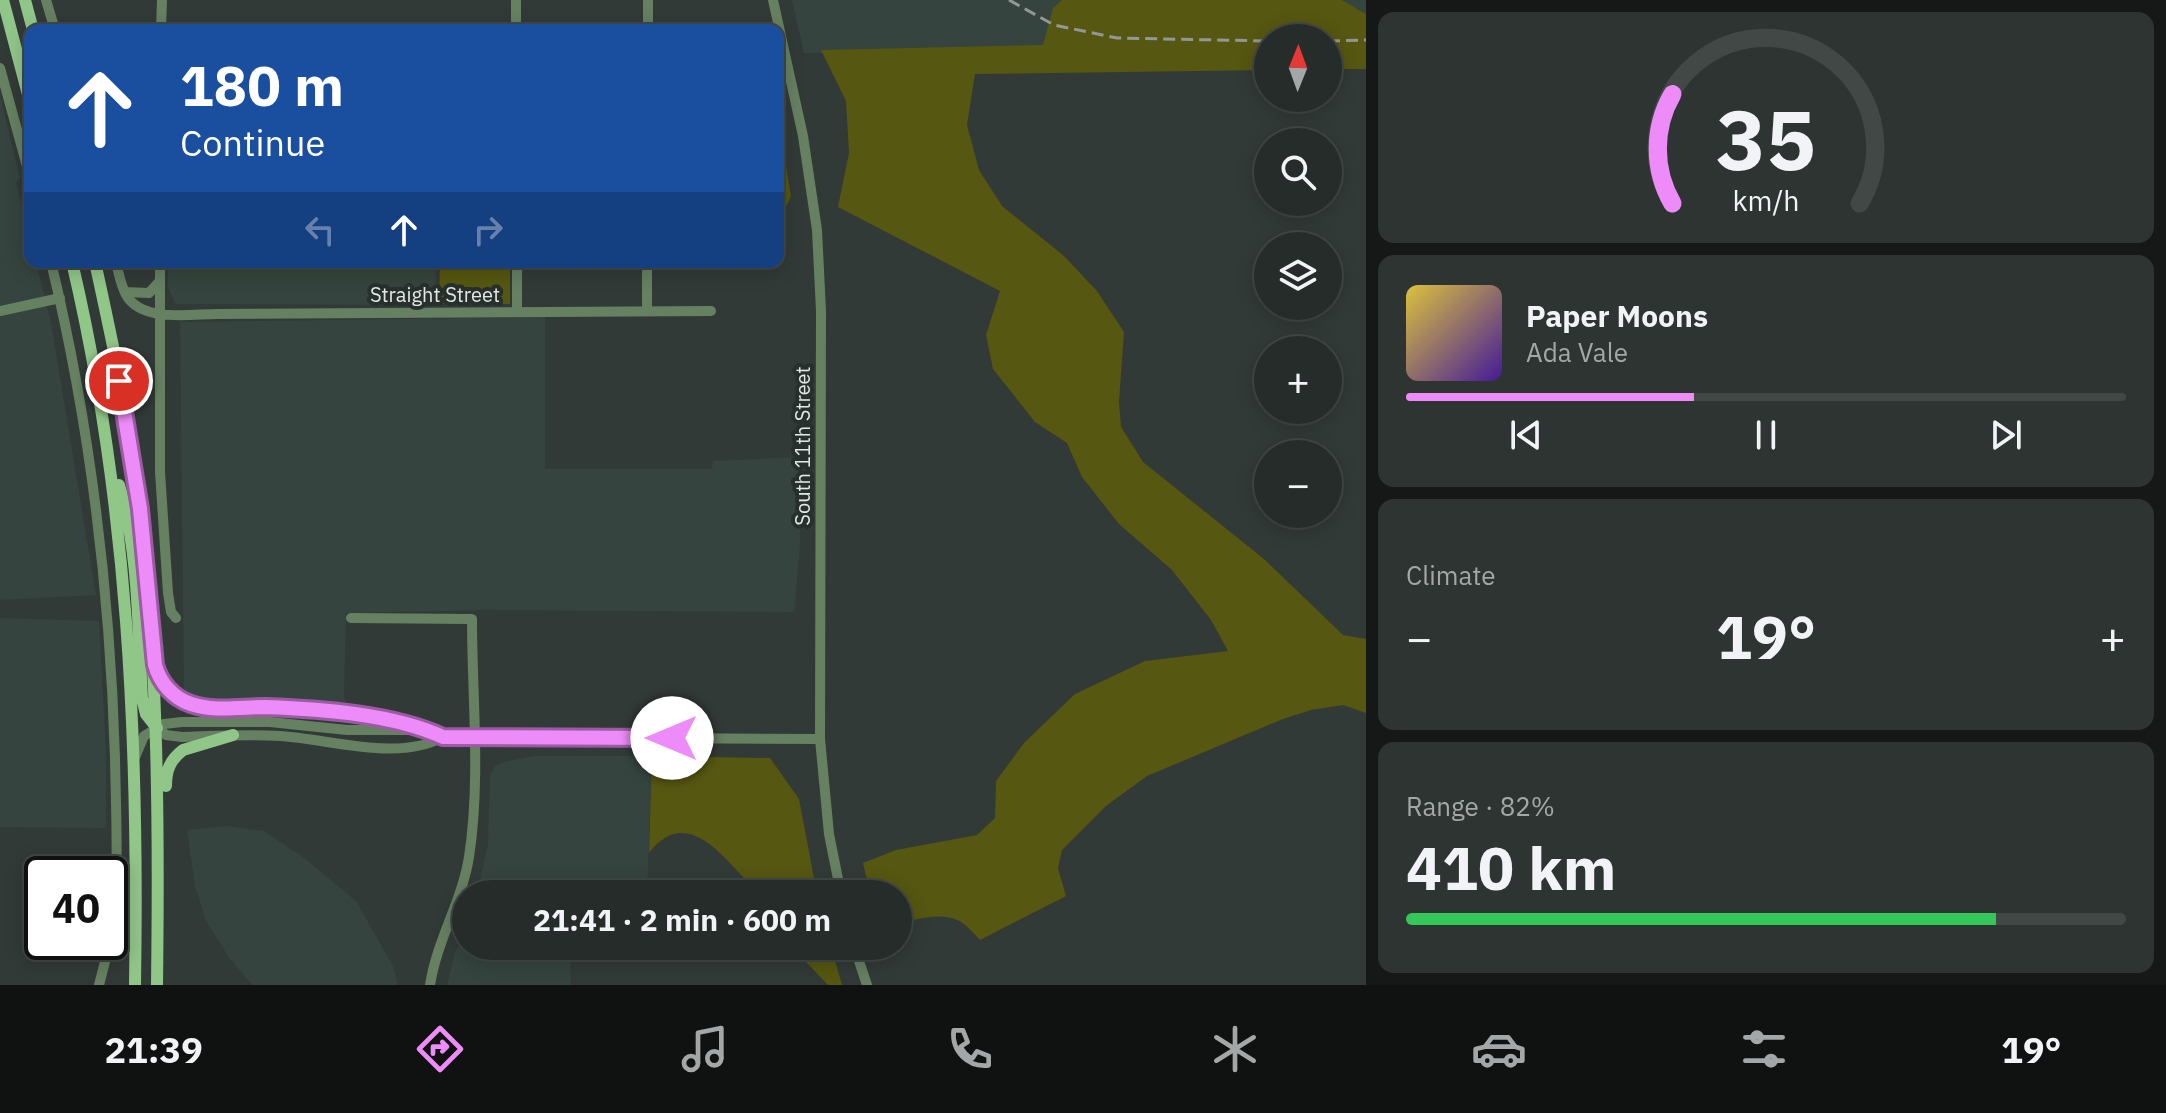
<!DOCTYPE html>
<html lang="en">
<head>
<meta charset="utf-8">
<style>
  :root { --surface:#262c29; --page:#2e3431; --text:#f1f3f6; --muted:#a4a7a8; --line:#424846; --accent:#ed8cf9 }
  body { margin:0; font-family:"IBM Plex Sans",sans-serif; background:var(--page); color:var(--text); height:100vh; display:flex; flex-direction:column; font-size:30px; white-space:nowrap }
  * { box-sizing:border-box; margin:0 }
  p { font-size:26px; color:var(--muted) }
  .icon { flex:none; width:44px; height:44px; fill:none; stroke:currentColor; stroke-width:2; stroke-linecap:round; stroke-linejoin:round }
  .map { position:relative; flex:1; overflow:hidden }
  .panel { display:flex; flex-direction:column; gap:12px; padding:12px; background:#151817; width:800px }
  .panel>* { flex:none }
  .banner { position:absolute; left:24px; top:24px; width:760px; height:244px; border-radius:16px; box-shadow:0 4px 20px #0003,0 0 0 2px var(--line); background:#1a4fa0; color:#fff; overflow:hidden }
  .needle { width:52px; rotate:1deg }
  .tools { position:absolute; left:1254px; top:24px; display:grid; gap:16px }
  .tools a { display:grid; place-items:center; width:88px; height:88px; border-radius:50%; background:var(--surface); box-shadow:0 4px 20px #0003,0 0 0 2px var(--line); font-size:40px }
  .speed { position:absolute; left:24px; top:856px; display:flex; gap:16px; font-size:40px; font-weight:700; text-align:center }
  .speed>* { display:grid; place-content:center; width:104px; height:104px; border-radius:50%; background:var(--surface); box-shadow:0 4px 20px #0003,0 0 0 2px var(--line); line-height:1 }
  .speed .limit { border:4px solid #111; border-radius:12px; background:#fff; color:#111 }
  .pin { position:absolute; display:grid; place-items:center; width:68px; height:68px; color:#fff; margin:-34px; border:4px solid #fff; border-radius:50%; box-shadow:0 2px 8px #0007 }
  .me { position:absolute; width:88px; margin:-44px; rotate:270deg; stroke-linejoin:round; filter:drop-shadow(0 0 6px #0008) }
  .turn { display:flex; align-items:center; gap:28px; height:168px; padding:0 24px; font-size:36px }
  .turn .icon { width:104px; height:104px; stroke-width:2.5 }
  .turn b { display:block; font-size:56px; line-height:68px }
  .lanes { display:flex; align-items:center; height:76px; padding:0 24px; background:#0003; justify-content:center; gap:40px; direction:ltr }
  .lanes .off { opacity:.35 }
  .big { font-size:60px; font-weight:700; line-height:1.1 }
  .panel .widget { flex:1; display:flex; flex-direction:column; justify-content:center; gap:12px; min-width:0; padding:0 28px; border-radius:16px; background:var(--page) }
  .panel .dial { align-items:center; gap:0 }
  .dial svg { height:208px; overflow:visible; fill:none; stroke:var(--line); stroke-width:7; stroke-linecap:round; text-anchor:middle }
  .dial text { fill:var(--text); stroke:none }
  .song { display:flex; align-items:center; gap:24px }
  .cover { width:96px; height:96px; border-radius:12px; background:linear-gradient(135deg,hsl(50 70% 55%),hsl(260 70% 35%)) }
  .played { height:8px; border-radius:4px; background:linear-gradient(90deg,var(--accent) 40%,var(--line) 40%) }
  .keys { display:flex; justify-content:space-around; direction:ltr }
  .heat { display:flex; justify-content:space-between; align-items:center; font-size:44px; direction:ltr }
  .charge { height:12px; border-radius:6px; background:linear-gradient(90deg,#34c759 82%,var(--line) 0) }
  .trip { position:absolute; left:452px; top:880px; width:460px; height:80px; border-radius:40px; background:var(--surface); box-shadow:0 4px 20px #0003,0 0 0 2px var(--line); font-weight:700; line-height:80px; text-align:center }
  .tab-bar { display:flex; height:128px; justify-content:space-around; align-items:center; background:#0f1210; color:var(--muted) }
  .tab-bar .icon { width:56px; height:56px }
  .tab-bar .selected { color:var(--accent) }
  .tab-bar b { font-size:36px; color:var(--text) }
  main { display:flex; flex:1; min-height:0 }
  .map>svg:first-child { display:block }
  .built { fill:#35443e }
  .green { fill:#565710 }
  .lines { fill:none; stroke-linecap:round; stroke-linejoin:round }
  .minor { stroke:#668062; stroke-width:10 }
  .major { stroke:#91c689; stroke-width:12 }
  .rail { stroke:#929896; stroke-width:3; stroke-dasharray:12 6; stroke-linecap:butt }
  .route-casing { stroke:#9a5ba2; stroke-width:20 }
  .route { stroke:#ed8cf9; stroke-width:14 }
  .labels { text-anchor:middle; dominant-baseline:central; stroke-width:8; stroke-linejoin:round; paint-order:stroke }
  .street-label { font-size:20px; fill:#e2e7e5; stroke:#28302d }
</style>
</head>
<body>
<main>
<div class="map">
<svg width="1366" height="985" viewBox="0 0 1366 985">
  <rect width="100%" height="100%" fill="#323a37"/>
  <path class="built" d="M792,0H1366V52L1328,38H1268V52L804,53Z
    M0,96L20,178L16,182L30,239V262H36L51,323L96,595L0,600Z
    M168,262H436V305L176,304L168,288Z
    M545,317V469H712L713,461L800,457V545L794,612L485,610L346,613L344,697L349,709L278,701H213L184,691L180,322Z
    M0,618L99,621L106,752V828L0,827Z
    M535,756H652L647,894H477L488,844L490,775L495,766L504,762Z
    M226,826L264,831L304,858L356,901L393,966L398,985H252L228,956L206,921L195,886L187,830Z
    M466,925V946H570L571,985H447L455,953Z"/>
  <path class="green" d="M1062,0H1342L1366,14V69H1328V38H1268V70L975,74L967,125L979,170L1002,206L1064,256L1097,291L1124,332L1119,402L1121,427L1143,462L1264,559L1343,635L1366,639V713L1343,705L1311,710L1283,719L1147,776L1106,806L1062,850L1058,868L1066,896L980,940C974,934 968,926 961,922C943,911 917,919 898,924V894H870L863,863L896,850L977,835L995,818L996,781L1024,743L1075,694L1145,661L1228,651L1211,620L1172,570L1119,524L1082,477L1067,443L1035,422L993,369L986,335L1000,291L838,207L849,153L846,101L821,50L1043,45L1053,8Z
    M778,118L791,196L787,205L778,206Z
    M440,262H510V304H439Z
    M652,756L770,758L799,799L817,894H760C730,868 690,799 649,853Z
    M801,946H831L842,985H828L807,963Z"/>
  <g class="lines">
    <path class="minor" d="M46,0L55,30
      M773,0L803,136L817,230L821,311L820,739L829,834L841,894
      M161,30L162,0
      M516,30V0
      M648,30V0
      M0,68L30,177
      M51,262C90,424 110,591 115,758C116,818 120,881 110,941
      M116,262C119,274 121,288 128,298C146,322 191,314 217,314L711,311
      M160,262V472L168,593L171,612L176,618
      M647,262V311
      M125,292L149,293L160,281
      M0,311L60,298
      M517,312V262
      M351,618L472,619C472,698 481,778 469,857C462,901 437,940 430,985
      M157,728L166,735L182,737C215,736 248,734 280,736C330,739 398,762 443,737
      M135,757L144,736L164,724L182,722H270L347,730H427L443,737L820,739
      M854,946L867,985
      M99,985L110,942"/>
    <path class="major" d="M3,0L30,102
      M25,0L33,30
      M72,262C128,500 139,742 135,985
      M95,262C113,344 131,429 141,513C158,670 159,827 157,985
      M119,485C139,550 138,630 142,698L146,714L157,728
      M156,671C162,686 175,698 190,704C215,713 249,706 276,708C327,710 378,717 427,730
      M166,786C166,770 170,760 183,750L233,735"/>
    <path class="rail" d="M1009,0L1054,25L1117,38L1268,41
      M1328,41L1366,40"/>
  </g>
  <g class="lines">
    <defs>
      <path id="route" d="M119,381L140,509L155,665C160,683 173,698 191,704C214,712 242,707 266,707C321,709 393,714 443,737L672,738"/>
    </defs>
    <use href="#route" class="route-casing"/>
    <use href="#route" class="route"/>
  </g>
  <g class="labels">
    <g class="street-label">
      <text x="435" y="294">Straight Street</text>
      <text transform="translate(802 446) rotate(-90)">South 11th Street</text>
    </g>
  </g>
</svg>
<div class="tools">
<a><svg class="needle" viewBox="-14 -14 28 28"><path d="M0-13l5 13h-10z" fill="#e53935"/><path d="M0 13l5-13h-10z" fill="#a4a7a8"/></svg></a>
<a><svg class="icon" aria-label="search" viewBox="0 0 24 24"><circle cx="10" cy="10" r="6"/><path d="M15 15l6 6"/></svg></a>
<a><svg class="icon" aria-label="layers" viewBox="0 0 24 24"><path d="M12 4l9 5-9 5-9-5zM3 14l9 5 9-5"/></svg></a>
<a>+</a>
<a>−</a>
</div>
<div class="speed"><div class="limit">40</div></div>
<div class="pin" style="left:119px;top:381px;background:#d93025"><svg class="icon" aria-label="arrive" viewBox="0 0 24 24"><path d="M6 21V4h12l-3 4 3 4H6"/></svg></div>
<svg class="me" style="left:672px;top:738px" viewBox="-20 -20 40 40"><circle r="19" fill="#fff"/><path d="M0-13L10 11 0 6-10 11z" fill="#ed8cf9"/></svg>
<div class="trip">21:41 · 2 min · 600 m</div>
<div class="banner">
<div class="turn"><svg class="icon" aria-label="ahead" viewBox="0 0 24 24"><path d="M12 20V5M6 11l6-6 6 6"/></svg><div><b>180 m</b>Continue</div></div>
<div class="lanes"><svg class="icon off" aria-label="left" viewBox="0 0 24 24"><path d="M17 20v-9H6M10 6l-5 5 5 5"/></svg><svg class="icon" aria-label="ahead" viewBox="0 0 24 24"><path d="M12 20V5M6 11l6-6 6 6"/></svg><svg class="icon off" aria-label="right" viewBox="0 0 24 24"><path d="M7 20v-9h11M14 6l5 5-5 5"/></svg></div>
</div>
</div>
<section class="panel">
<div class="widget dial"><svg viewBox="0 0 100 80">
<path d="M14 69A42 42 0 1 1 86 69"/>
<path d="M14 69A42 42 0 0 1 14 27" stroke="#ed8cf9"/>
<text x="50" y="56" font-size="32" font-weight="700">35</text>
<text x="50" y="72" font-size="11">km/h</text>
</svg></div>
<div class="widget">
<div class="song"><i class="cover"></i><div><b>Paper Moons</b><p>Ada Vale</p></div></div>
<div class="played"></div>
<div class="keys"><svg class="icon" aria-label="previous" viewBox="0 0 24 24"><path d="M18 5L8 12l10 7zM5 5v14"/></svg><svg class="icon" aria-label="pause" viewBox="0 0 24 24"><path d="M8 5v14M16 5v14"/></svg><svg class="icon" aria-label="next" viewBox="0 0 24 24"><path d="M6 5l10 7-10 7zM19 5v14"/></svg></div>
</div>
<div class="widget"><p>Climate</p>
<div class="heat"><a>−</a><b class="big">19°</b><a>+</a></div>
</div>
<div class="widget"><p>Range · 82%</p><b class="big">410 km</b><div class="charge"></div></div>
</section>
</main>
<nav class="tab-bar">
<b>21:39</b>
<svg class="icon selected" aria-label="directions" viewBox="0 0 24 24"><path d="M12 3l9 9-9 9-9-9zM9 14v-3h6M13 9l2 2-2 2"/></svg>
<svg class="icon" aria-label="music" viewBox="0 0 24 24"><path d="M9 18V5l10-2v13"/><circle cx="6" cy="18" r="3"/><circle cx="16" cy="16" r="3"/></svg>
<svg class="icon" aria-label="phone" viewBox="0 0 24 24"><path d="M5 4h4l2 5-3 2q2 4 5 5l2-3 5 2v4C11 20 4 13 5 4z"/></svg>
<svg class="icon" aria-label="climate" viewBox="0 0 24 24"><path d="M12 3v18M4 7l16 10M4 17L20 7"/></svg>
<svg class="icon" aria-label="car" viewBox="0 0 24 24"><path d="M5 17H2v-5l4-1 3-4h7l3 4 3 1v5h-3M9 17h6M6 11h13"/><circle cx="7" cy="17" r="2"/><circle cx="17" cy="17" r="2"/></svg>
<svg class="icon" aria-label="filters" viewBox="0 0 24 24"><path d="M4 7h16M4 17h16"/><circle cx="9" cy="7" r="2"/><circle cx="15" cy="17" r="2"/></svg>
<b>19°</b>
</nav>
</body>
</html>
